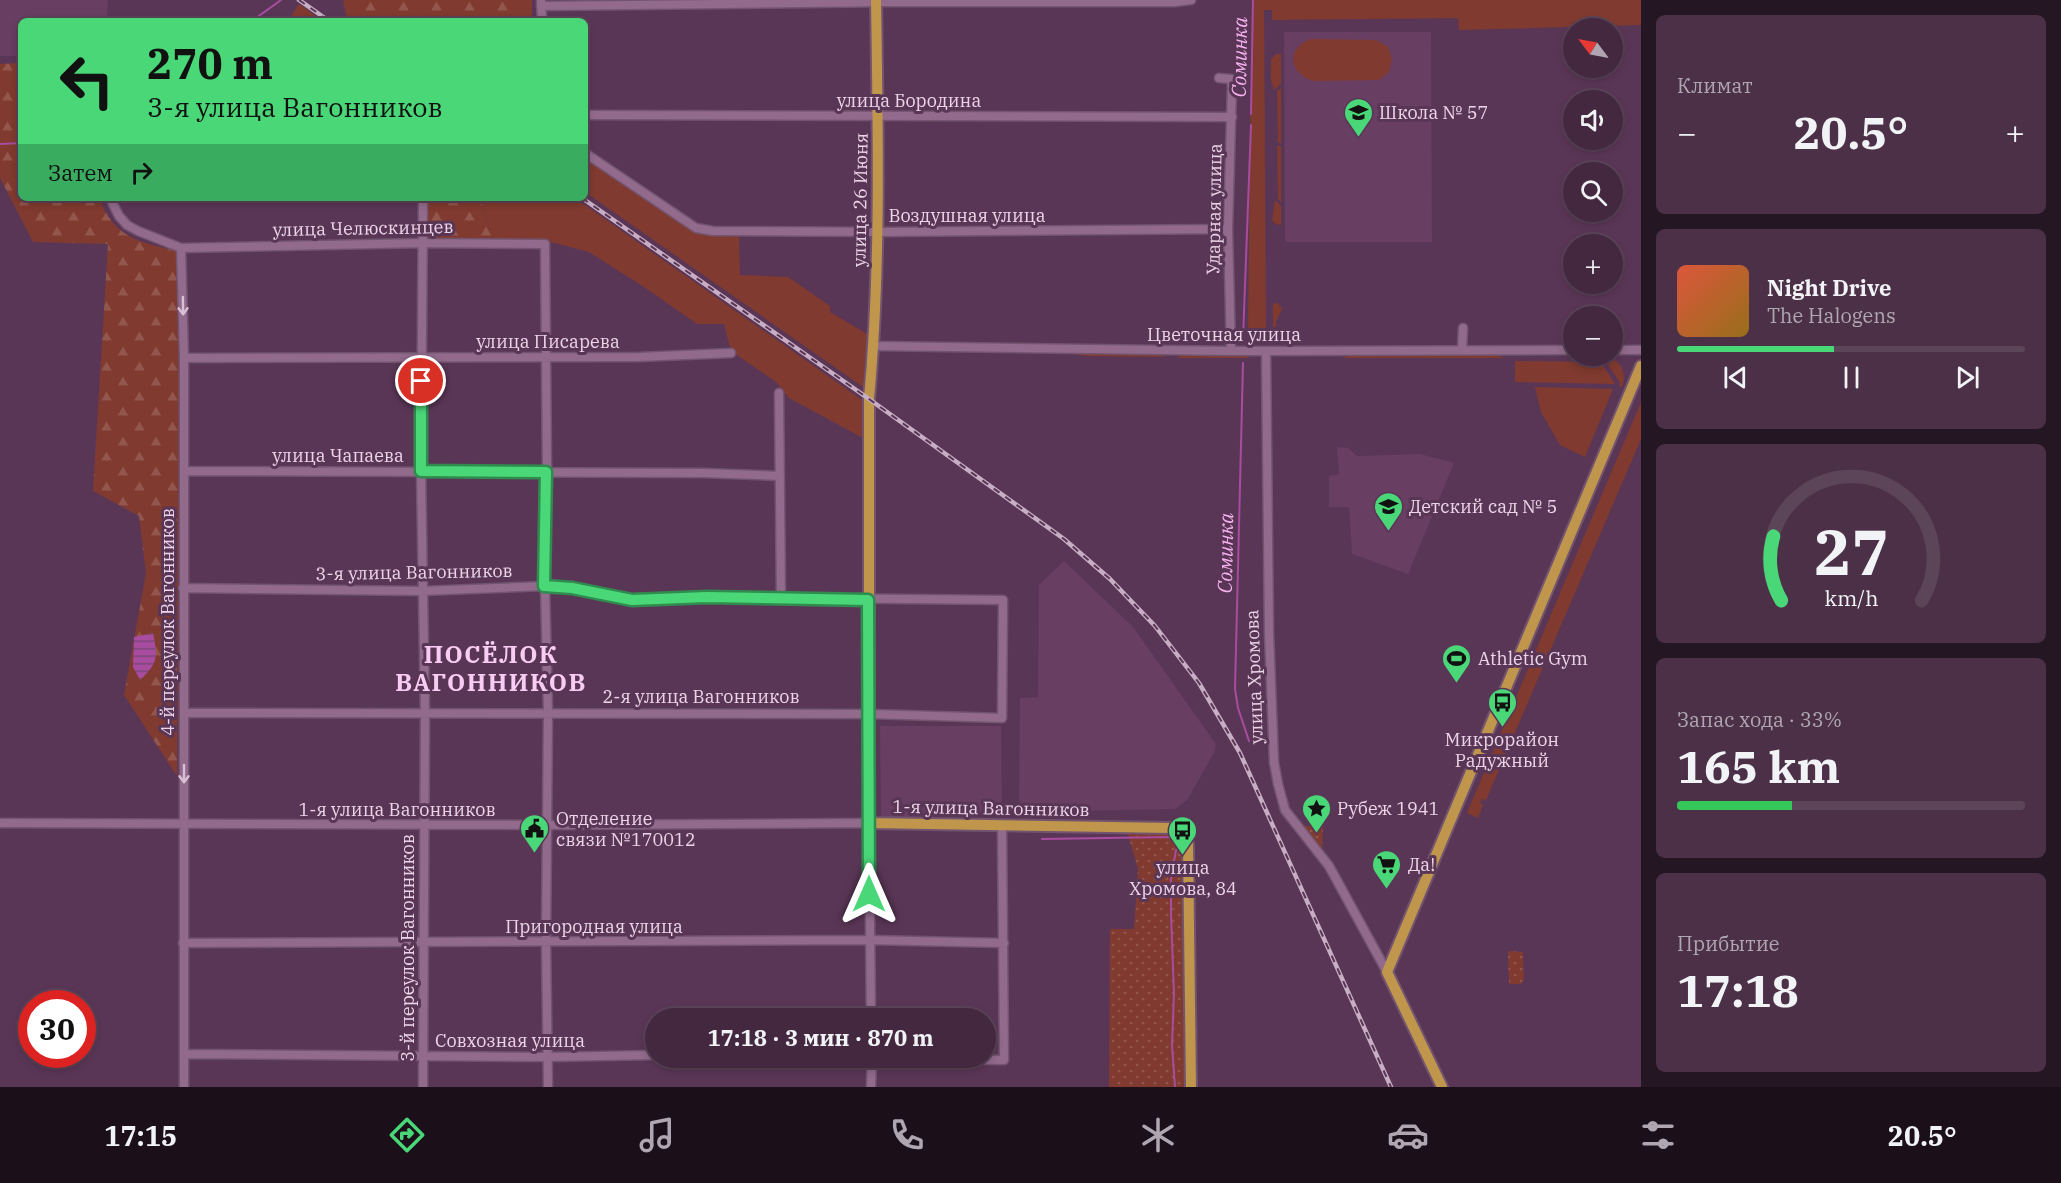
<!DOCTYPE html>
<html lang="ru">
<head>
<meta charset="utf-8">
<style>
  :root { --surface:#442840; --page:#4b3047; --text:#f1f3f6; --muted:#afa6b1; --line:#5c4459; --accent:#49d778 }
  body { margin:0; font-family:"IBM Plex Serif",serif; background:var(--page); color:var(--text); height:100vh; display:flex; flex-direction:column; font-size:22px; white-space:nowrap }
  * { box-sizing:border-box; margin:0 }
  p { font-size:20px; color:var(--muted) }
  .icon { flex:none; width:33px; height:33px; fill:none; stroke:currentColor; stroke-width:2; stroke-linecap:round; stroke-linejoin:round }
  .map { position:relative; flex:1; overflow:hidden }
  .side { display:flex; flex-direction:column; gap:15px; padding:15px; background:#251623; width:420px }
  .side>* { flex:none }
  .banner { position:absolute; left:18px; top:18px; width:570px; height:183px; border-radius:9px; box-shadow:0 3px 9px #0003,0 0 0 2px var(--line); background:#49d778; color:#111; overflow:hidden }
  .needle { width:39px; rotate:302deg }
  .buttons { position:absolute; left:1563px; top:18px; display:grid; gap:12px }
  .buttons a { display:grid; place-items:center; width:60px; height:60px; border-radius:50%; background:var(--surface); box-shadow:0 3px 9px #0003,0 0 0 2px var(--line); font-size:30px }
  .speed { position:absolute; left:18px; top:990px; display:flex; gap:12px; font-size:30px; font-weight:700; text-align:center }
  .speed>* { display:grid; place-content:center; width:78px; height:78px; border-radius:50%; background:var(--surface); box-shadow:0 3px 9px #0003,0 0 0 2px var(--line); line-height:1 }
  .speed .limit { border:9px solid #d22; background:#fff; color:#111 }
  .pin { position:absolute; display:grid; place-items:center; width:51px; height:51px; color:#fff; margin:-26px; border:3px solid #fff; border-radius:50%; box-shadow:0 2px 6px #0007 }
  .me { position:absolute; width:66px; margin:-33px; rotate:0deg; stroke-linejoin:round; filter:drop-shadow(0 0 4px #0008) }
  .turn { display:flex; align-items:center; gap:21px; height:126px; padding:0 30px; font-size:27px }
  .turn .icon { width:78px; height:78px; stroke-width:2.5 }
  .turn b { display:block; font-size:42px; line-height:51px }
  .then { display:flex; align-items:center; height:57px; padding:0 30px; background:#0003; gap:12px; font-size:22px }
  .big { font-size:45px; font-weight:700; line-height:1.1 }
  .side .widget { flex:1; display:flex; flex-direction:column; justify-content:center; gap:9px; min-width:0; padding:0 21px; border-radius:9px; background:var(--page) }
  .side .dial { align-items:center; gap:0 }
  .dial svg { height:156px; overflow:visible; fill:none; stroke:var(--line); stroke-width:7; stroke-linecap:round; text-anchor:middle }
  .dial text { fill:var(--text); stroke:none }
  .song { display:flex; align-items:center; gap:18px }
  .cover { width:72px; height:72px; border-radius:9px; background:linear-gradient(135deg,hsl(10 70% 55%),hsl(40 70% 35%)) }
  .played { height:6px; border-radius:3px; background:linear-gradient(90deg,var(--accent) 45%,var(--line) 45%) }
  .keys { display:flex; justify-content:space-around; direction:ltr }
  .heat { display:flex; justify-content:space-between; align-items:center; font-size:33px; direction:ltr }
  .charge { height:9px; border-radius:4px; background:linear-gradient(90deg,#34c759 33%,var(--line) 0) }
  .trip { position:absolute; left:645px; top:1008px; width:351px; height:60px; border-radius:30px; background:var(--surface); box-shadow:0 3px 9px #0003,0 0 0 2px var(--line); font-weight:700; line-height:60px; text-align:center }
  .tab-bar { display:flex; height:96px; justify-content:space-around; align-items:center; background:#1b101a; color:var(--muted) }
  .tab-bar .icon { width:42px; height:42px }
  .tab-bar .current { color:var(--accent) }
  .tab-bar b { font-size:27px; color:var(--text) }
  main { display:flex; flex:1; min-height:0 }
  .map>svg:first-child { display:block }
  .built { fill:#683e63 }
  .grass { fill:#803a2f }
  .forest { fill:url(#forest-firs) }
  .park { fill:url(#park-dots) }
  .water { fill:url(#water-rules) }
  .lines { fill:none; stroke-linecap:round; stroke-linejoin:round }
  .stream { stroke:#a84ca0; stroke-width:2 }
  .minor-casing { stroke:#72546f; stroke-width:11 }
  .major-casing { stroke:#72546f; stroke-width:14 }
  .minor { stroke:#916a8c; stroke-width:8 }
  .major { stroke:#c0964d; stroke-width:10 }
  .rail-casing { stroke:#c8aec4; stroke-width:4.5 }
  .rail { stroke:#5a3656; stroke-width:2; stroke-dasharray:7; stroke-linecap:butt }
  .oneway { stroke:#dac0d6 }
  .route-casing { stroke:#2f8c4e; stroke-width:15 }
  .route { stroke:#49d778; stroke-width:10 }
  .labels { text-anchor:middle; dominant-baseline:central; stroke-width:6; stroke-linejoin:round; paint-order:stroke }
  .street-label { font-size:18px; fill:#ecd5e8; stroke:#5a3656 }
  .poi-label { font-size:18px; fill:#ecd5e8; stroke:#5a3656; text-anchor:start }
  .water-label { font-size:20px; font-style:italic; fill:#f7b1ef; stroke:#5a3656 }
  .district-label { font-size:24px; font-weight:bold; letter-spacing:1.5px; fill:#f9cdf3; stroke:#5a3656 }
</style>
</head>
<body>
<main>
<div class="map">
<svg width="1641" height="1087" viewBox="0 0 1641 1087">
  <defs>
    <pattern id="forest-firs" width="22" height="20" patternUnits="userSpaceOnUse" patternTransform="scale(1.5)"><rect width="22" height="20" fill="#803a2f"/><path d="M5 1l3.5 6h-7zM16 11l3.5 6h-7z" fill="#92564d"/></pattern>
    <pattern id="park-dots" width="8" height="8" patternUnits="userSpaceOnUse" patternTransform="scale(1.5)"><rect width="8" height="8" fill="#803a2f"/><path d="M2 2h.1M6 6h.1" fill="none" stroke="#92564d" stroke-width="1.8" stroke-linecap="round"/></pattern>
    <pattern id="water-rules" width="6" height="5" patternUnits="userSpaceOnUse" patternTransform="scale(1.5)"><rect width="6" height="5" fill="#a84ca0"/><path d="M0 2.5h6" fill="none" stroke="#7c4778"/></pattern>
  </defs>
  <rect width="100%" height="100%" fill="#5a3656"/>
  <path class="built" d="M0,0H108L107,21H21V56H0Z
    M1284,32H1431L1432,242H1285Z
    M1337,447L1348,448L1357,456L1420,454L1454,463L1408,574L1352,554L1349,507H1329V476L1339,474Z
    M1064,561L1133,627L1216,744L1214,753L1187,800L1175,809L1019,812L1020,698L1038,697L1039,585Z
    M880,726H1001L1002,814L881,818Z"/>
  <path class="grass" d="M509,0H532V21H509Z
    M1252,0H1641V25L1459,30L1458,18L1272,20V10H1264L1266,328H1258L1251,336L1248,326Z
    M299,4L323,21H288Z
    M1311,39L1376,40L1388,47L1392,59L1389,72L1379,80L1314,81C1289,75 1285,48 1311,39Z
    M1276,54H1281V84L1274,90L1271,80V59Z
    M1281,88V143H1278L1277,91Z
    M1277,146H1281V202L1278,199Z
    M585,159L698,232L739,236L740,275L788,277L830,306V312L867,334L863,387L585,192Z
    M480,198H575L865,402L863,438L789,398L776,382L731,351L724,324H697L647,289L589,252L543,240H493Z
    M1275,200L1281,206V225L1276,224L1272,221Z
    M1278,303L1282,309L1276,321V326L1273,328V304Z
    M1065,353L1158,355L1165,357L1087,356Z
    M1351,354H1495L1504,358H1343Z
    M1181,355H1248V358H1177Z
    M1605,357C1622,360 1627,372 1622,387L1619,386L1620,383L1605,360Z
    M1515,361L1601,362L1615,384L1515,382Z
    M1535,387L1613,389L1585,457L1560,445L1541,412Z
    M1641,402V439L1486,800L1482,799L1480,803L1483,805L1478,818L1467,813Z"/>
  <path class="forest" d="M345,0H509V21H348L343,2Z
    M21,63V198H99C115,238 137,241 176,251L179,381L177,776L124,695L146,573L139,516L93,491L108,244L33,242L0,178V64Z
    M426,198H480L493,240L425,241Z"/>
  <path class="park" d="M1301,826H1323L1322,851Z
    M1127,831L1172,832C1180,835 1181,840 1183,849L1185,1087H1109L1110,929H1134L1138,869Z
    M1508,951L1523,952L1524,979L1521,984H1509Z"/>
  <path class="water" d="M153,633C158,657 158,663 140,680L133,667L134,637Z"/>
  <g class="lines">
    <path class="stream" d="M252,21L281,0
      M1251,114L1253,0
      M0,144L21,143
      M1243,339L1251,125
      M1243,363L1235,689L1238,708L1249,741
      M1042,839L1173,837L1175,844
      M1175,1087L1172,1045L1174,994L1171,914V879L1176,850"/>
    <defs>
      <path id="minor" d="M541,0L542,21
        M541,6L890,2H1174L1191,0
        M1219,78L1231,79L1232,86L1228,229L1231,351
        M585,115L1232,117
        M585,153L696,228L713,231L884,232L1228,229
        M110,198L119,216L127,225L138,231L181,248L423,243L545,244L547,472L545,586L548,712L546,943L548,1087
        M181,248L184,358V1087
        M874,346L1231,351L1574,350
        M1462,350L1463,328
        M1612,350H1641
        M1266,351L1269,633L1274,762L1278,784L1285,810L1329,866L1387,972
        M184,358L639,357L731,353
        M779,393L781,599
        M184,471L704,473L780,476
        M183,588L422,591L545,586L572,588L632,600L707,597L1003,600L1002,718L870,714L184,713
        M0,823L547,825L869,823L871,1018
        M183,943L869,940L1004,943
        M185,1054L547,1057L656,1055
        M885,1058L1004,1060L1002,825
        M423,1087L425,712L421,471L423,198
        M871,1087L872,1058"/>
      <path id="major" d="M876,0C878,133 881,267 869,399V823L1172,828C1181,829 1186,835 1188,844L1191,1087
        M1442,1087L1387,972L1641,366"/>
    </defs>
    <use href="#minor" class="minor-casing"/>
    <use href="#major" class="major-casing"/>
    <use href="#minor" class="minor"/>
    <use href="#major" class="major"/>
    <defs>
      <path id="rail" d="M299,0L329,21
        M582,198L869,399L1064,539L1110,579L1155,626L1199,683L1240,753L1391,1087"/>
    </defs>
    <use href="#rail" class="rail-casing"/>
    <use href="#rail" class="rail"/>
  </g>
  <defs><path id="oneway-shaft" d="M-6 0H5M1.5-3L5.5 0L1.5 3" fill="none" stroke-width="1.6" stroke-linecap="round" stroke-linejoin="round" transform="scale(1.5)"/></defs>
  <g class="oneway">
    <use href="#oneway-shaft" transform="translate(183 306) rotate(89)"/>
    <use href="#oneway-shaft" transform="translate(184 774) rotate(90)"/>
  </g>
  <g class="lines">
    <defs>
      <path id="route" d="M421,381V471L546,472L544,586L572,588L632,600L707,597L868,600L869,894"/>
    </defs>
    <use href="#route" class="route-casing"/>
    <use href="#route" class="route"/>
  </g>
  <defs>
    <symbol id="school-pin" viewBox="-11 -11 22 30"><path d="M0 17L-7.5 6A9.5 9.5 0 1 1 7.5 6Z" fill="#49d778" stroke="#5a3656"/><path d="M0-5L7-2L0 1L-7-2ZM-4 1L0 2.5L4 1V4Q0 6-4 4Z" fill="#111"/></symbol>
    <symbol id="stadium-pin" viewBox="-11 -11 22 30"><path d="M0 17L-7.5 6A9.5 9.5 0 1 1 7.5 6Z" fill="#49d778" stroke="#5a3656"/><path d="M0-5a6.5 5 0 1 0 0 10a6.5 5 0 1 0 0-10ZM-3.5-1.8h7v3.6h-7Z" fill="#111"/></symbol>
    <symbol id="bus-pin" viewBox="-11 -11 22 30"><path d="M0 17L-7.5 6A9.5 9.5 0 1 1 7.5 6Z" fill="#49d778" stroke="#5a3656"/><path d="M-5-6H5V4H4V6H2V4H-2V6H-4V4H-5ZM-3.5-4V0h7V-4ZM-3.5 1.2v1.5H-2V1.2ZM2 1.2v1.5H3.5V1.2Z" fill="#111"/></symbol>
    <symbol id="sight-pin" viewBox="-11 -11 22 30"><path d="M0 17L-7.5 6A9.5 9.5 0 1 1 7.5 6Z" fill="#49d778" stroke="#5a3656"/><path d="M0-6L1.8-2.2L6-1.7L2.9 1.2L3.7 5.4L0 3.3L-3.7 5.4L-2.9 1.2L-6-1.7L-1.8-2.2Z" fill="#111"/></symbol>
    <symbol id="civic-pin" viewBox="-11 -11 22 30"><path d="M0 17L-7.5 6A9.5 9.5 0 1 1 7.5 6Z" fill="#49d778" stroke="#5a3656"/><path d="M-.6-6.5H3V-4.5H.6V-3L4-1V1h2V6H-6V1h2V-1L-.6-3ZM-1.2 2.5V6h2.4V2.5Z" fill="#111"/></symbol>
    <symbol id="supermarket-pin" viewBox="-11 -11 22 30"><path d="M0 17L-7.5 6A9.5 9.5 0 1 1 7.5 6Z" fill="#49d778" stroke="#5a3656"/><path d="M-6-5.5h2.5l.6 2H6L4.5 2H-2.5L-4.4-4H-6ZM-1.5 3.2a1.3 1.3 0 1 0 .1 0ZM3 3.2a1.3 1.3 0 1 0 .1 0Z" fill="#111"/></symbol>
  </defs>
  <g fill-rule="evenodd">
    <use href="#school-pin" x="1342" y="96" width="33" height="45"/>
    <use href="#school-pin" x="1372" y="490" width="33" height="45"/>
    <use href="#stadium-pin" x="1440" y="642" width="33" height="45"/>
    <use href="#bus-pin" x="1486" y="686" width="33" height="45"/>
    <use href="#sight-pin" x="1300" y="792" width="33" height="45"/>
    <use href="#civic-pin" x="518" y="812" width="33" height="45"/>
    <use href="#bus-pin" x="1166" y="814" width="33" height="45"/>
    <use href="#supermarket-pin" x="1370" y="848" width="33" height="45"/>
  </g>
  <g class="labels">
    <g class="street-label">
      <text x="909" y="100">улица Бородина</text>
      <text transform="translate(860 200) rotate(-89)">улица 26 Июня</text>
      <text transform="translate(1214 209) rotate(-89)">Ударная улица</text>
      <text x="967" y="215">Воздушная улица</text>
      <text transform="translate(363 228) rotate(-1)">улица Челюскинцев</text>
      <text x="1224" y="334">Цветочная улица</text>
      <text x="548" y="341">улица Писарева</text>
      <text x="338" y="455">улица Чапаева</text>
      <text transform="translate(414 572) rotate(-1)">3-я улица Вагонников</text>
      <text transform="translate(167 622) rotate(-90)">4-й переулок Вагонников</text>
      <text transform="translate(1254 677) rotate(-92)">улица Хромова</text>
      <text x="701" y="696">2-я улица Вагонников</text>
      <text transform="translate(991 808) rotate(1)">1-я улица Вагонников</text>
      <text x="397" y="809">1-я улица Вагонников</text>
      <text x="594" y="926">Пригородная улица</text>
      <text transform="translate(407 948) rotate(-90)">3-й переулок Вагонников</text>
      <text x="510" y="1040">Совхозная улица</text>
    </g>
    <g class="poi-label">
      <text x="1379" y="112">Школа № 57</text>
      <text x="1409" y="506">Детский сад № 5</text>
      <text x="1478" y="658">Athletic Gym</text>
      <text x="1502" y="739" text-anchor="middle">Микрорайон<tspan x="1502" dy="21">Радужный</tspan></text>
      <text x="1337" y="808">Рубеж 1941</text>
      <text x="556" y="818">Отделение<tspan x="556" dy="21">связи №170012</tspan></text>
      <text x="1408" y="864">Да!</text>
      <text x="1183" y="867" text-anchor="middle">улица<tspan x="1183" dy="21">Хромова, 84</tspan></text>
    </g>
    <g class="water-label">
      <text transform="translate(1239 57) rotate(-89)">Соминка</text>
      <text transform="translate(1225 553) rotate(-89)">Соминка</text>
    </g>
    <g class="district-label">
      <text x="491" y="654">ПОСЁЛОК<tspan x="491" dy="28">ВАГОННИКОВ</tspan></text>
    </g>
  </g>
</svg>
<div class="buttons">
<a><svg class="needle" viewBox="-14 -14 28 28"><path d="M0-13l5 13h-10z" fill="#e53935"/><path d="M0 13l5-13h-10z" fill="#afa6b1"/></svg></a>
<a><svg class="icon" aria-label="sound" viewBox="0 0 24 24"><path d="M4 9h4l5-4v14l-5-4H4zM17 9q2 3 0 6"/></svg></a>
<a><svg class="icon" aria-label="search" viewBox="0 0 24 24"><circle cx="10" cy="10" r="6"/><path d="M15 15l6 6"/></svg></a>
<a>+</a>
<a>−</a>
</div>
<div class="speed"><div class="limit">30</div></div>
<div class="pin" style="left:421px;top:381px;background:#d93025"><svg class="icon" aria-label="arrive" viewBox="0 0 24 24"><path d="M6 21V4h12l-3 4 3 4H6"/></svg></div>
<svg class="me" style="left:869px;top:894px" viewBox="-20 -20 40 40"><path d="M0-17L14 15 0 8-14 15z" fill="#49d778" stroke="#fff" stroke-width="4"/></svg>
<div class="trip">17:18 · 3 мин · 870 m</div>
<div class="banner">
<div class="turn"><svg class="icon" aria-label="left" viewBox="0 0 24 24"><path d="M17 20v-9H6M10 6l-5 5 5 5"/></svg><div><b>270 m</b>3-я улица Вагонников</div></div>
<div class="then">Затем<svg class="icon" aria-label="right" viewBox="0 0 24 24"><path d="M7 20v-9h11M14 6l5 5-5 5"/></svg></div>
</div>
</div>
<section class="side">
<div class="widget"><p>Климат</p>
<div class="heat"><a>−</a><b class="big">20.5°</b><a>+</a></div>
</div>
<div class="widget">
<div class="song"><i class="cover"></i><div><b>Night Drive</b><p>The Halogens</p></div></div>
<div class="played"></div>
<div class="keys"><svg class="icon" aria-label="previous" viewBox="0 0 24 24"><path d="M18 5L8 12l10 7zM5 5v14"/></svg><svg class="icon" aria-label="pause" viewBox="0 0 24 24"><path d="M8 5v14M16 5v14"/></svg><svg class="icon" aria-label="next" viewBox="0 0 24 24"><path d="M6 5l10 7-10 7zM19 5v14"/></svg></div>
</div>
<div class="widget dial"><svg viewBox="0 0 100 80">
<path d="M14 69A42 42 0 1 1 86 69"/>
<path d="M14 69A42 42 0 0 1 10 36" stroke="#49d778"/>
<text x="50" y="56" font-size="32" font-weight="700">27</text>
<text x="50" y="72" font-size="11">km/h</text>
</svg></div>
<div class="widget"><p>Запас хода · 33%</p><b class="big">165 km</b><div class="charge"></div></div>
<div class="widget"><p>Прибытие</p><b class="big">17:18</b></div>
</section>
</main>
<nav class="tab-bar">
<b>17:15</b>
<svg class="icon current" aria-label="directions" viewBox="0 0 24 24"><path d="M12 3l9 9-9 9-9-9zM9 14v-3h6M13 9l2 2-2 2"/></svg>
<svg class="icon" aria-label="music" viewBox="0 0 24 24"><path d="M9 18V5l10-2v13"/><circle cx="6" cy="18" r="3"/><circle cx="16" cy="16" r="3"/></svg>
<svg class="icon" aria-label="phone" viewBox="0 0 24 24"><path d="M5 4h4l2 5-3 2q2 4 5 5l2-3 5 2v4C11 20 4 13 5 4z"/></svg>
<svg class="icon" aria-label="climate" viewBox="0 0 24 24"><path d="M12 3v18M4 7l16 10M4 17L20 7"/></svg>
<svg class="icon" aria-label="car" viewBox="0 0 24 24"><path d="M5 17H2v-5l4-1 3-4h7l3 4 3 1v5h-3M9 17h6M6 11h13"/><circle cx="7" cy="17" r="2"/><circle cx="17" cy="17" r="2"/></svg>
<svg class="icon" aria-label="filters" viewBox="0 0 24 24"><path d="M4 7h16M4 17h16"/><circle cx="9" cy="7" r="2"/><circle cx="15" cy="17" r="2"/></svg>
<b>20.5°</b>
</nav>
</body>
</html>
